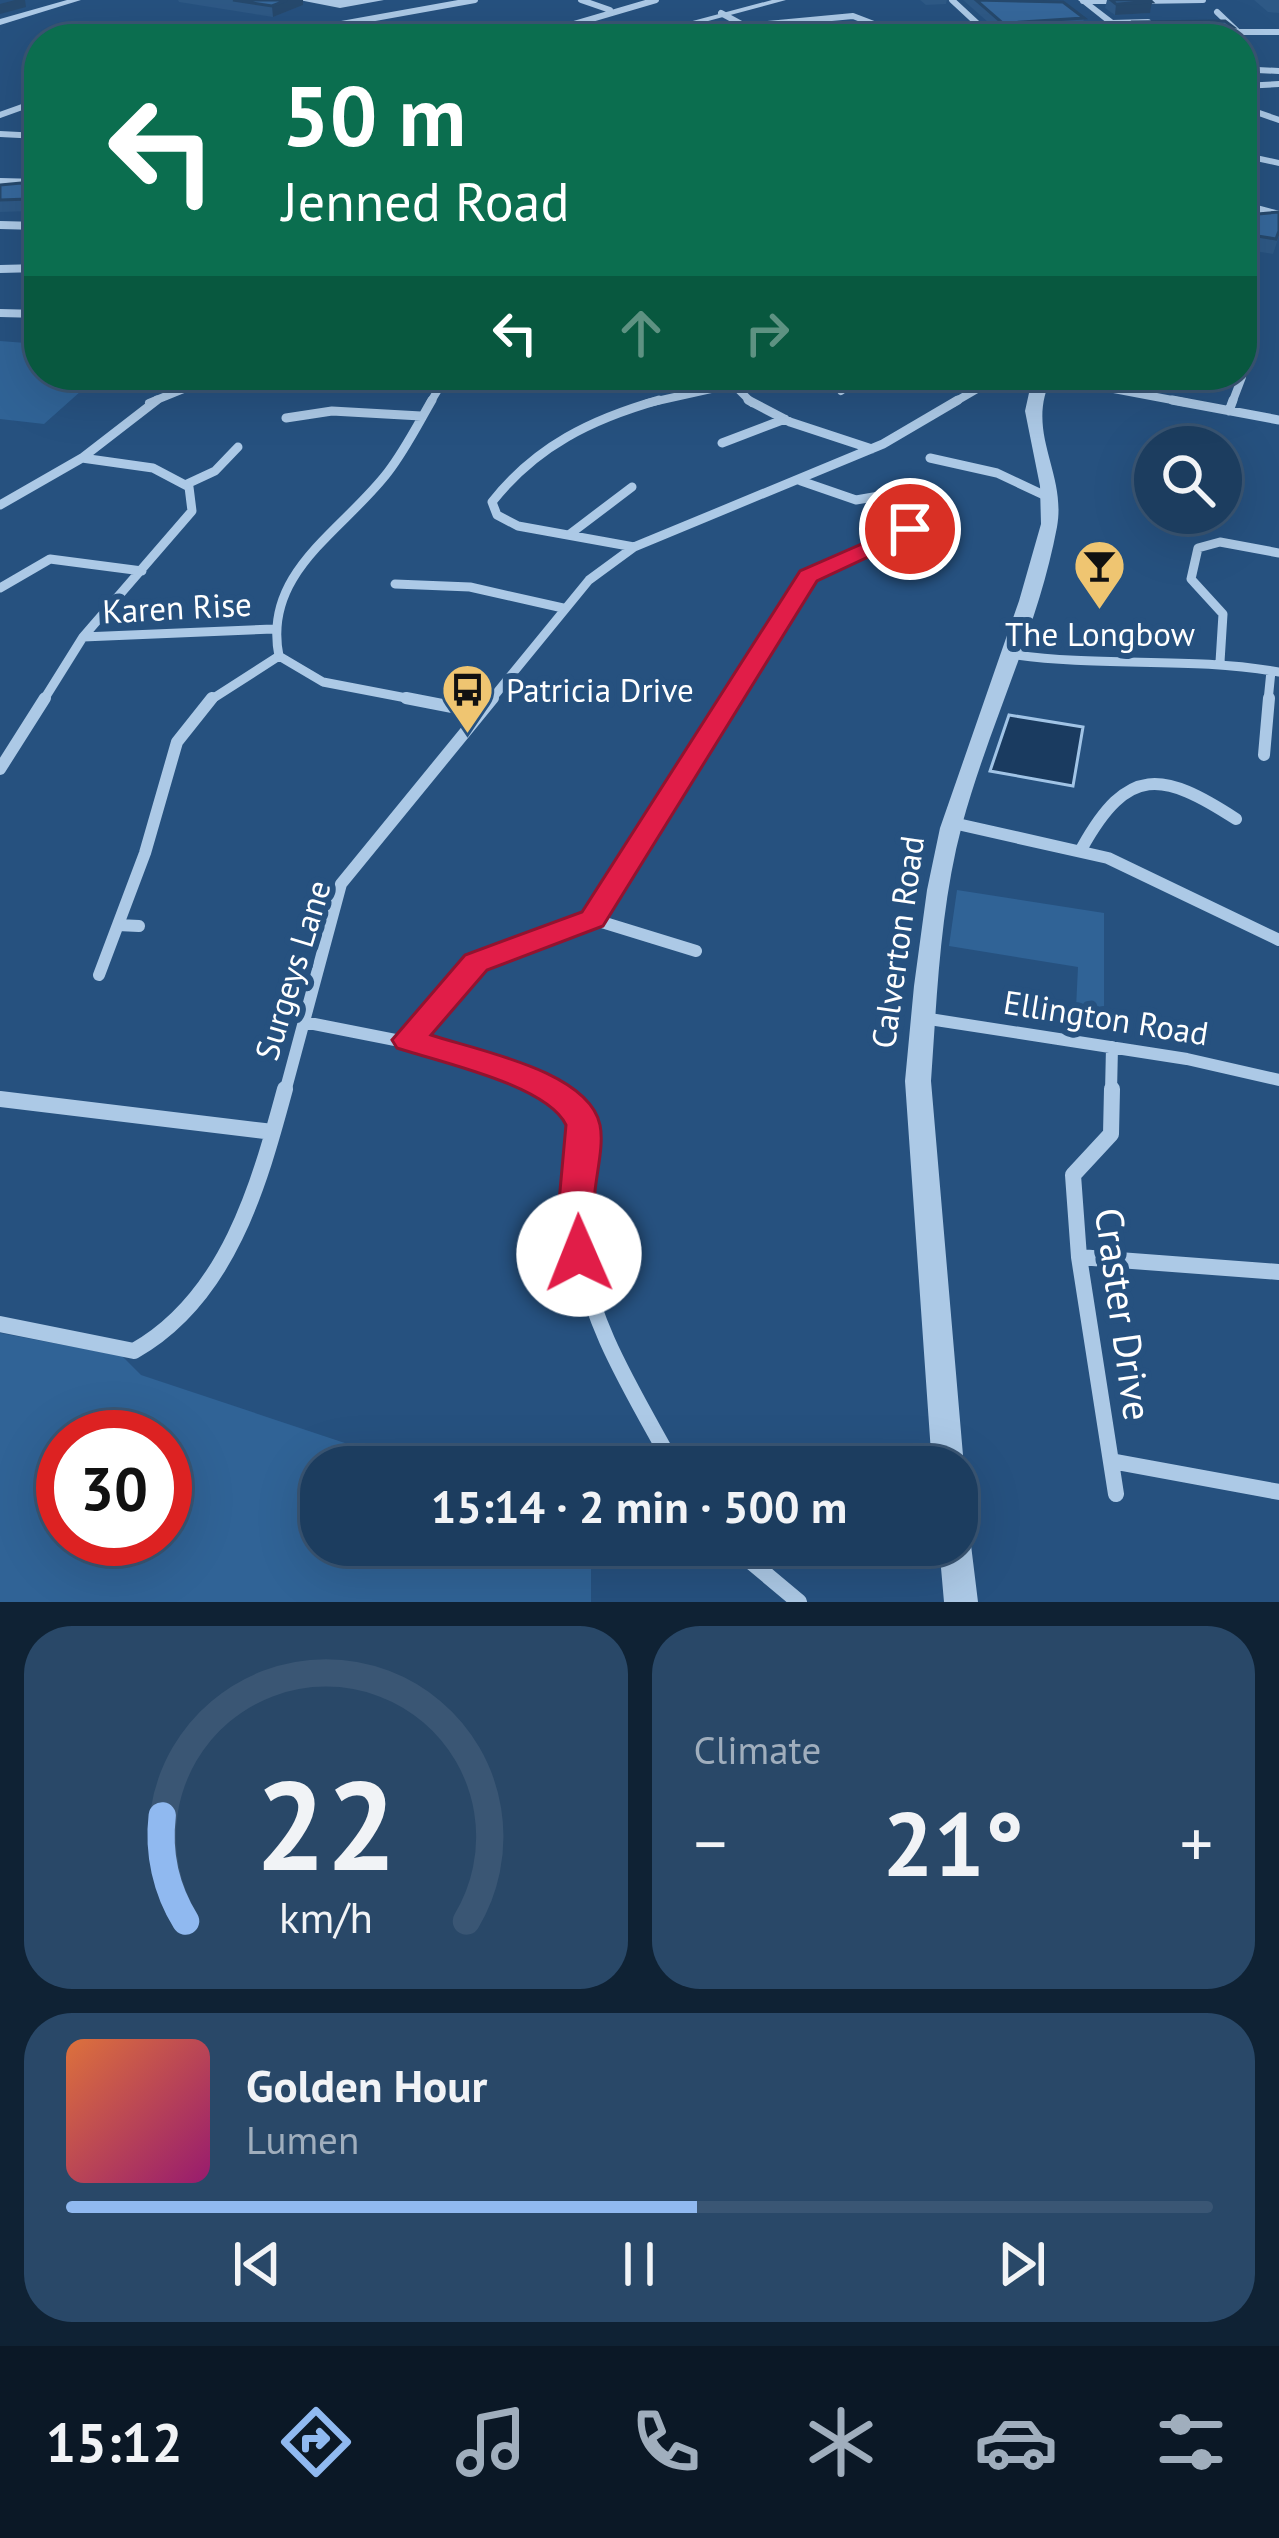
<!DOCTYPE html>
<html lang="en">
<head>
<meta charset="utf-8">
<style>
  :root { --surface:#1c3d5f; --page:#294868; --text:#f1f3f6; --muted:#a0aebd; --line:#3a5674; --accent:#90b9f0 }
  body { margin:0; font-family:"PT Sans",sans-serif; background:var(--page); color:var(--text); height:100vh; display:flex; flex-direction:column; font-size:45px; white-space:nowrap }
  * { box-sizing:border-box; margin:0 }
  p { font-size:39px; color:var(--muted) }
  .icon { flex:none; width:66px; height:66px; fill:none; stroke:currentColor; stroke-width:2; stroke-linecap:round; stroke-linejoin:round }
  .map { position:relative; height:1602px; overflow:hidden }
  .side { display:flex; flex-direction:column; gap:24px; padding:24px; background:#0f2234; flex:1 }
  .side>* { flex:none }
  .hud { position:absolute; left:24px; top:24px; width:1233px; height:366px; border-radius:48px; box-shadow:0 12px 48px #0002,0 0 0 3px var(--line); background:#0b6e4f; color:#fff; overflow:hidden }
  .fabs { position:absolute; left:1134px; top:426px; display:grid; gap:24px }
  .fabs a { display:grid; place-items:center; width:108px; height:108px; border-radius:50%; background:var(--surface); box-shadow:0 12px 48px #0002,0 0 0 3px var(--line); font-size:60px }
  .speed { position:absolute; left:36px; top:1410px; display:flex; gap:24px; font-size:60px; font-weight:700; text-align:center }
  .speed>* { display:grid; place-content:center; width:156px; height:156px; border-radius:50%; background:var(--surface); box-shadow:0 12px 48px #0002,0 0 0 3px var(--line); line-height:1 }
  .speed .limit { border:18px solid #d22; background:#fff; color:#111 }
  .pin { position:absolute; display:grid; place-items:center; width:102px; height:102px; color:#fff; margin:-51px; border:6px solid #fff; border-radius:50%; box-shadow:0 3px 12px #0007 }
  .me { position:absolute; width:132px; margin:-66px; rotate:359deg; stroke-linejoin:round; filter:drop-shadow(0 0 9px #0008) }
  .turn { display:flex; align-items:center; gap:42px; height:252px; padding:0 60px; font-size:54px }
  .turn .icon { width:156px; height:156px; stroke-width:2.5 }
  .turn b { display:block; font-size:84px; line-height:102px }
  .lanes { display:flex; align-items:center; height:114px; padding:0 60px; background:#0003; justify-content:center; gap:60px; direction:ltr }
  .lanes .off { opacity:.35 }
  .big { font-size:90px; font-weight:600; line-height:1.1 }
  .side .card { flex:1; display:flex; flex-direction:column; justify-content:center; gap:18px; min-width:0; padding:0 42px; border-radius:48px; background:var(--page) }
  .side .dial { align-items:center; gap:0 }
  .dial svg { height:312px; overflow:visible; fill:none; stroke:var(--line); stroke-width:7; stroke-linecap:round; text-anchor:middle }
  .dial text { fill:var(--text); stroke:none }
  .song { display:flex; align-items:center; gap:36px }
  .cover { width:144px; height:144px; border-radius:18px; background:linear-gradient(135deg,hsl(20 70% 55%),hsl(320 70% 35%)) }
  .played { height:12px; border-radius:6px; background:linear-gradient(90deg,var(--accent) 55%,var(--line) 55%) }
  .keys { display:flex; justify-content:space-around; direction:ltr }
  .heat { display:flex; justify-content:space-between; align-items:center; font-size:66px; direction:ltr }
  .side .tiles { flex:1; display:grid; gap:24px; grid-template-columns:1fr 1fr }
  .card:last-child { grid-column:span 2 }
  .trip { position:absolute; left:300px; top:1446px; width:678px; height:120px; border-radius:48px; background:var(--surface); box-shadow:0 12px 48px #0002,0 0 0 3px var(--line); font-weight:600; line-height:120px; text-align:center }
  .menu { display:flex; height:192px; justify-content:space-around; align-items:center; background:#0b1826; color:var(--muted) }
  .menu .icon { width:84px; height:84px }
  .menu .active { color:var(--accent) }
  .menu b { font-size:54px; color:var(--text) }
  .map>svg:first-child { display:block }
  .green { fill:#306396; fill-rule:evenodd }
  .water { fill:#1a3b60; stroke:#a1c4e6; stroke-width:3 }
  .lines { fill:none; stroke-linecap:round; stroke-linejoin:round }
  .minor-far4 { stroke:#acc9e6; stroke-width:6 }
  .minor-far3 { stroke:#acc9e6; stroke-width:8 }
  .minor-far2 { stroke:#acc9e6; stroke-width:9 }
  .minor-far1 { stroke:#acc9e6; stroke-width:12 }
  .minor { stroke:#acc9e6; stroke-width:16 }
  .tertiary { fill:#acc9e6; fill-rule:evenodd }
  .wall { fill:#2e5986 }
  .shaded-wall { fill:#26496d }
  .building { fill:#36689c; stroke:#26496d; stroke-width:3 }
  .route { fill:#e11d48; stroke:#92132f; stroke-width:3 }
  .labels { text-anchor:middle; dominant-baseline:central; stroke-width:12; stroke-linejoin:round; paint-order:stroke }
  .street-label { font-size:33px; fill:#fff; stroke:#26517f }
  .poi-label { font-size:33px; fill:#fff; stroke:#26517f }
  .near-street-label { font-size:39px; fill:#fff; stroke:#26517f }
</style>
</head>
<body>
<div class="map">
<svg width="1279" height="1602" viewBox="0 0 1279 1602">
  <rect width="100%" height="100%" fill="#26517f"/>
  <path class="green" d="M0,341L39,344V375H99L44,424L0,419Z
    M957,890L1104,913V1034L1075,1029L1078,967L949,946Z
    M0,1333L122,1356L141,1375L417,1467H321V1545H591V1602H0ZM63,1437H165V1539H63Z"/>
  <path class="water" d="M1009,715L1083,727L1073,786L990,771Z"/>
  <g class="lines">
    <path class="minor-far4" d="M581,0L610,10
      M952,0L994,39
      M1083,1H1118
      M1138,1L1203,0
      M1217,12L1238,32H1279
      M721,13L769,39
      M1112,23L1148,22
      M747,26L853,16L913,39
      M846,37L905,33
      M258,39L475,0
      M523,39L656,0
      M1257,70L1279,71
      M1242,107L1279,120
      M0,115L39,101"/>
    <path class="minor-far3" d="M0,182L39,183
      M1242,205L1279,215
      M0,225L39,226
      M0,269L39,268
      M0,313L39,314
      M1242,324L1250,295
      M724,375L752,403
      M833,375L841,391
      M1045,376L1188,403
      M149,403L218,375
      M430,403L447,375
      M648,403L729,385
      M953,403L1001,375
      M1232,403L1242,377"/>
    <path class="minor-far2" d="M748,400L790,422L872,449
      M1172,400L1279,420
      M1229,411L1233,400
      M286,418L332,411L421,416
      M722,443L785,419
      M930,458L997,473L1048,497
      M801,481L856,500L908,491
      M187,484L215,471L238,447
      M0,505L82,458L157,400
      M570,534L632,487
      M634,547L518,526L497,515L492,502C536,446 592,419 659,400
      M395,584L470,587L563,608
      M0,588L50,559L142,571
      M83,637L273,629
      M1009,654C1102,668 1188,656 1279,672
      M1220,662L1223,614L1191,579L1198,548L1220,542L1279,553
      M43,701L83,637L192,511L189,487L153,468L82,458
      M209,701L279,656
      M422,701L323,682L279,656C262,572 343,531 388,472C405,450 418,424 432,400
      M490,701L589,580L634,547L883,444L958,400
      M729,701L808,576L907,534L911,508L894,496
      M1268,701L1271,671"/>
    <path class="minor-far1" d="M406,698L478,712
      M1264,755L1269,698
      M0,769L45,698
      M953,823L1108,858L1279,940
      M1082,848C1128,765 1162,771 1236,819
      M592,919L696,951
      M118,925L139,926
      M99,975L145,853L177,742L212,698
      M923,1018L1187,1059L1279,1080
      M304,1022L446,1050L556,1092
      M408,1040L476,962L592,919L731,698
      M285,1092L341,884L493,698
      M1111,1092L1112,1047"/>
    <path class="minor" d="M551,1089C609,1126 572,1188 579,1244C588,1324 637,1398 674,1467
      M1112,1089L1111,1134L1073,1175L1079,1257L1116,1494
      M0,1099L273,1132
      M1079,1257L1279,1272
      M0,1324L134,1351C228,1298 259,1185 285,1089
      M1111,1461L1279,1492
      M731,1545L799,1602"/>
    <path class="tertiary" d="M67,0H81L0,25V19Z
      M299,0H384L340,8Z
      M772,0H786L641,39H625Z
      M1078,0H1087L1138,39H1127Z
      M1279,81V87L1242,89V83Z
      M0,131L39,133V139L0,137Z
      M1242,152L1279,160V166L1242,158Z
      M1039,375H1053C1023,431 1067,471 1057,527C1038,629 989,725 962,825C940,908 937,996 931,1081L964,1467L957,1478V1467H932L905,1081L914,986L927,890L940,828L1019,601L1041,524L1040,486L1025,411L1029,393Z
      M957,1530L966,1534L971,1545L978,1602H944L939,1545H957Z"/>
  </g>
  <path class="wall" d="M178,0H303V5L273,17L179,2Z
    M920,0H947L946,4L926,5Z
    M963,0H1026L1084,18L1082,29L1037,32L1048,39H1007Z
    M1107,0H1150L1152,2L1150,13L1115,15L1105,8Z
    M1254,0H1279V13L1268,12Z
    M1135,22L1233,27L1231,36H1183L1187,39H1145L1134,30Z
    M0,185L36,199L31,211L0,212Z
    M1248,230L1279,236L1273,254L1247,250L1245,245Z"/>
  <path class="shaded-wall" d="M15,0H25L26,7L0,14V4Z
    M287,0H303V5L273,17L272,6Z
    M1152,2L1150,13L1115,15L1116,4Z
    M33,188L36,199L31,211L28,199Z"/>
  <path class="building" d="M233,0H287L272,6Z
    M976,0L1063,2L1084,18L1022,22L1048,39H1021Z
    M1111,0H1150L1152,2L1116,4Z
    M1225,21L1233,27L1169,28L1187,39H1158L1135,22Z
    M21,183L33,188L28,199L0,200V185Z
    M1279,212V231L1276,239L1251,235L1248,230L1258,214Z"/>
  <path class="route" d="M910,523L921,529L917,534L817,581L603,926L487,970L431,1035C476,1050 589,1071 600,1125C604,1144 597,1171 595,1191C594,1213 602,1246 592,1265L579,1269L566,1265L557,1224L566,1125C547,1085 439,1062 397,1048L392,1040L465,955L582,912L800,571Z"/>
  <defs>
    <symbol id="bar-pin" viewBox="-11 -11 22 30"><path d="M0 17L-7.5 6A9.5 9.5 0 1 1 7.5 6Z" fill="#efc571" stroke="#26517f"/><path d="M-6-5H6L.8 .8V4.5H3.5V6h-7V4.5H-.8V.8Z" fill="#111"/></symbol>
    <symbol id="bus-pin" viewBox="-11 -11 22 30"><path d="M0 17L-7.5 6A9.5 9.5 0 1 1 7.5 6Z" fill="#efc571" stroke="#26517f"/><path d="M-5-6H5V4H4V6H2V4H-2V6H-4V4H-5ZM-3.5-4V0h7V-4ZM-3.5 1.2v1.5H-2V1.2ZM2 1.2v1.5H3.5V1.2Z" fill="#111"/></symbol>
  </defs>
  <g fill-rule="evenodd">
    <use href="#bar-pin" x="1070" y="536" width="59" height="81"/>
    <use href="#bus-pin" x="438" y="660" width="59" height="81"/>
  </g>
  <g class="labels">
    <g class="street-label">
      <text transform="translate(177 607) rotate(-3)">Karen Rise</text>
      <text transform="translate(897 942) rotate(-82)">Calverton Road</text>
      <text transform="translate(292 970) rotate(-73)">Surgeys Lane</text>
      <text transform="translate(1106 1017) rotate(9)">Ellington Road</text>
    </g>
    <g class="poi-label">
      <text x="1100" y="633">The Longbow</text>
      <text x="506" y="689" text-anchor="start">Patricia Drive</text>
    </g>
    <g class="near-street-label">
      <text transform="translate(1124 1314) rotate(82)">Craster Drive</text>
    </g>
  </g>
</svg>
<div class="fabs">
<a><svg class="icon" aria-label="search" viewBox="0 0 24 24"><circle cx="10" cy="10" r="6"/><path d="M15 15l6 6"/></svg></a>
</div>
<div class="speed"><div class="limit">30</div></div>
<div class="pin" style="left:910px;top:529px;background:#d93025"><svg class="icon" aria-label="arrive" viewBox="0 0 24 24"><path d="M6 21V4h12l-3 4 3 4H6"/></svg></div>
<svg class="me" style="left:579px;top:1254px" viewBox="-20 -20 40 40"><circle r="19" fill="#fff"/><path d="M0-13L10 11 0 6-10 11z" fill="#e11d48"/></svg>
<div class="trip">15:14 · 2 min · 500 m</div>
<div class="hud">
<div class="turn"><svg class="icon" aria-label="left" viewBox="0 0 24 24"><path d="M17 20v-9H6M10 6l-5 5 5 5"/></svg><div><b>50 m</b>Jenned Road</div></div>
<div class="lanes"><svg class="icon" aria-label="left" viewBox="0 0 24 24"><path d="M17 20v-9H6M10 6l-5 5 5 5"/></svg><svg class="icon off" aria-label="ahead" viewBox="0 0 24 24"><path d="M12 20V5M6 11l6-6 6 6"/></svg><svg class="icon off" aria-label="right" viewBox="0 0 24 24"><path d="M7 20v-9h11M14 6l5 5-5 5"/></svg></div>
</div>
</div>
<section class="side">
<div class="tiles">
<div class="card dial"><svg viewBox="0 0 100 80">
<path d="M14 69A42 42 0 1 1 86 69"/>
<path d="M14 69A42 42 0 0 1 8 42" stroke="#90b9f0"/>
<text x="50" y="56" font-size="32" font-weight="700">22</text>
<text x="50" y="72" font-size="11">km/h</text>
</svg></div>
<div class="card"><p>Climate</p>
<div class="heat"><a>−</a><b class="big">21°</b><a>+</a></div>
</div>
<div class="card">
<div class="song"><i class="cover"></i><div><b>Golden Hour</b><p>Lumen</p></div></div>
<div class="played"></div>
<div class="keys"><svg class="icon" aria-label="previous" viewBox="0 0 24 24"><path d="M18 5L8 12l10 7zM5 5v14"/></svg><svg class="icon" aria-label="pause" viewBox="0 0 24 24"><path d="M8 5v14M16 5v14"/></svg><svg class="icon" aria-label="next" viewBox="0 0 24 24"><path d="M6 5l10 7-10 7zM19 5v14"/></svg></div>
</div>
</div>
</section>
<nav class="menu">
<b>15:12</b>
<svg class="icon active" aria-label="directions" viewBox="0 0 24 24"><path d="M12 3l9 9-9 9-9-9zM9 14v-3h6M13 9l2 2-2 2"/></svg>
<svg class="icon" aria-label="music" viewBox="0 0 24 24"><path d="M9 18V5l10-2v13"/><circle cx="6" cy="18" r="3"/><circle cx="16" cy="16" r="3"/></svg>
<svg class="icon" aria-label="phone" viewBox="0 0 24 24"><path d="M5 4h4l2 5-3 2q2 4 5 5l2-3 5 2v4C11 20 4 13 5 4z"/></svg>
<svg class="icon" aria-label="climate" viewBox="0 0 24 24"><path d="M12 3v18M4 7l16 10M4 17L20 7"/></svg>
<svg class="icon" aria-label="car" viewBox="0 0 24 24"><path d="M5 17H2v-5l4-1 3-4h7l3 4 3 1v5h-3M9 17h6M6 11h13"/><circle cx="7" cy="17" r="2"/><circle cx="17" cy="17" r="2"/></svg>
<svg class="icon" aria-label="filters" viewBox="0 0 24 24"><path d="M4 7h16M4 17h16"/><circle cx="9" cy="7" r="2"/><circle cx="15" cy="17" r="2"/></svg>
</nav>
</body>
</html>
